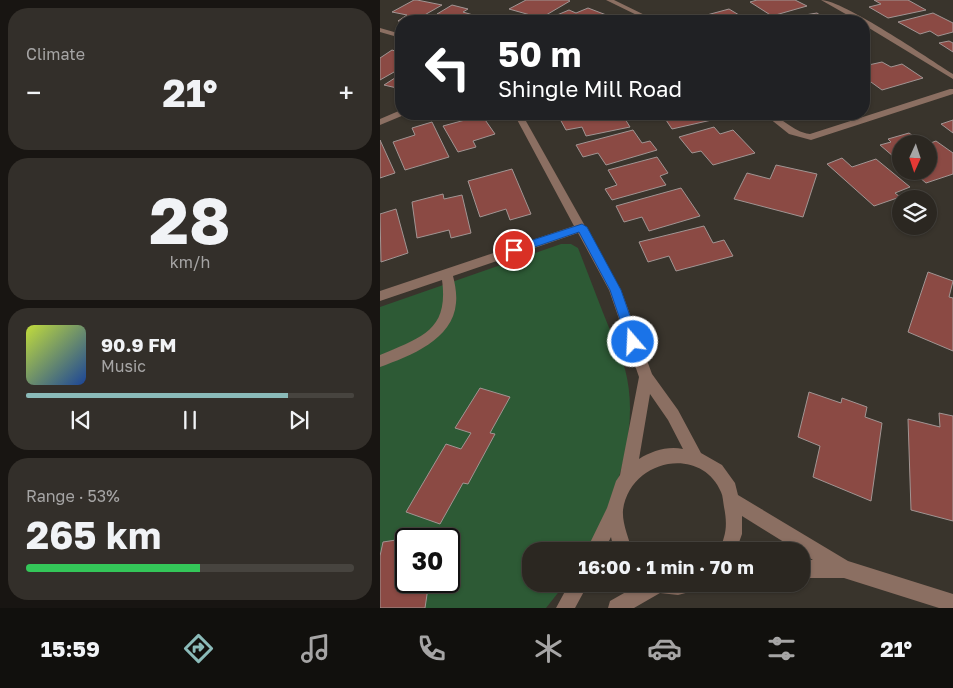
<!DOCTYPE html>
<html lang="en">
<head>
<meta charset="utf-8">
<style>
  :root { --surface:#2b2721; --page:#332f2a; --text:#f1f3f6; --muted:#a6a5a5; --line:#47443f; --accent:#8bbbb9 }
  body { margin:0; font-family:"Golos Text",sans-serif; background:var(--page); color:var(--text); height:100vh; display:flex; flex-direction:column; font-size:19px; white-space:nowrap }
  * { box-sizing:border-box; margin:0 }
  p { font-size:16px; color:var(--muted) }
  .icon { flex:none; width:28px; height:28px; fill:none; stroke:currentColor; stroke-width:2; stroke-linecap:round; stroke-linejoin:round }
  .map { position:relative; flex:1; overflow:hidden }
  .drawer { display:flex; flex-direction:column; gap:8px; padding:8px; background:#181512; width:380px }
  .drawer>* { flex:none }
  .banner { position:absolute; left:15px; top:15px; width:475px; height:105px; border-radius:20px; box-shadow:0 1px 4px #0004,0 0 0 1px var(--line); background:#202124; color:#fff; overflow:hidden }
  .needle { width:32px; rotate:183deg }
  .buttons { position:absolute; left:512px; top:135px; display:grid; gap:10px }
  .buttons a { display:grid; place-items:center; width:45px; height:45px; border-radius:50%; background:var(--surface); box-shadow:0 1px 4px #0004,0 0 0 1px var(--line); font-size:25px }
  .speed { position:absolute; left:15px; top:528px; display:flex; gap:10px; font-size:25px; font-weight:700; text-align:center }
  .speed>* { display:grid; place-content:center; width:65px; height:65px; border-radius:50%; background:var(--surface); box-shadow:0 1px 4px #0004,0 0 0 1px var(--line); line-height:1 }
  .speed .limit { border:2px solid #111; border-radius:8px; background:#fff; color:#111 }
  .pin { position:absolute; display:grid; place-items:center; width:42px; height:42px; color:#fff; margin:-21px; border:2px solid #fff; border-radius:50%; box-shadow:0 1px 5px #0007 }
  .me { position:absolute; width:55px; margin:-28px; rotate:341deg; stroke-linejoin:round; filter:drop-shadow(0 0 4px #0008) }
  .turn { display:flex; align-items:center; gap:18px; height:105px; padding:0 20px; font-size:22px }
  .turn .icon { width:65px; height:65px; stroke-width:2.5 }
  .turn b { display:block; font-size:35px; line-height:42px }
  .big { font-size:38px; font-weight:700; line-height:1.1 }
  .drawer .widget { flex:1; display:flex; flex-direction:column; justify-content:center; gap:8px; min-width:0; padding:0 18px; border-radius:20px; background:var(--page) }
  .drawer .dial { align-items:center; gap:0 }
  .dial b { font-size:65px; line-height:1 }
  .song { display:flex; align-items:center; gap:15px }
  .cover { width:60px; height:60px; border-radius:8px; background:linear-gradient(135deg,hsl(70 70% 55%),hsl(220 70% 35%)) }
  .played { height:5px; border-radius:2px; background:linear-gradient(90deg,var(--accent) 80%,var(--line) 80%) }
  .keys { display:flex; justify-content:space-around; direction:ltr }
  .heat { display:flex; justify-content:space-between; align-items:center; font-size:28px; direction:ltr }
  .charge { height:8px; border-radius:4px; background:linear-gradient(90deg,#34c759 53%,var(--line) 0) }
  .trip { position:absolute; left:142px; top:542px; width:288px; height:50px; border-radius:20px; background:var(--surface); box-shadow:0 1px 4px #0004,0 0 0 1px var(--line); font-weight:700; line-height:50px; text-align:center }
  .tab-bar { display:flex; height:80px; justify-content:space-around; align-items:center; background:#11100d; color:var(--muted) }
  .tab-bar .icon { width:35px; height:35px }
  .tab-bar .active { color:var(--accent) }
  .tab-bar b { font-size:22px; color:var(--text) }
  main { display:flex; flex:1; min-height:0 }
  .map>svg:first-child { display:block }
  .green { fill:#2d5a35; fill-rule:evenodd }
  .building { fill:#8b4a44; stroke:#a19593 }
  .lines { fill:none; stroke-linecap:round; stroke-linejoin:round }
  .minor { fill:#8b6f62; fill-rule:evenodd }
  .route { fill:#1a73e8; stroke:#114b97 }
</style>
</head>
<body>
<main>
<section class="drawer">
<div class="widget"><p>Climate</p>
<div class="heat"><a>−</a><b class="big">21°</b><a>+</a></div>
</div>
<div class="widget dial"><b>28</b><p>km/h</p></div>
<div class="widget">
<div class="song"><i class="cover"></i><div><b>90.9 FM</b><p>Music</p></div></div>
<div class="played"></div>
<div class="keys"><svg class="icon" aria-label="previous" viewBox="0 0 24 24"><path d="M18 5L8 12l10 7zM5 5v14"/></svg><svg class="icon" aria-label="pause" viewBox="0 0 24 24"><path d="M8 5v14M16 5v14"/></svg><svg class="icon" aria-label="next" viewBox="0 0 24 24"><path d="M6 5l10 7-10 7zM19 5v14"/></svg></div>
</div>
<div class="widget"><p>Range · 53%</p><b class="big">265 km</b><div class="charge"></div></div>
</section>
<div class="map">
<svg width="573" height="608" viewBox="0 0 573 608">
  <rect width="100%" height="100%" fill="#39342c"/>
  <path class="green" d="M181,244H191L198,248C209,276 219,303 230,330C235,343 241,356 245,369C261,430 236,499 206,551H151V584H185L166,608H0V307ZM26,539H69V581H26Z"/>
  <path class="building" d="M34,0H37L62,5L34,21H18L27,15L12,12Z
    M146,0H188L190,1L161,18L129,9Z
    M377,0H415L427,6L392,16L370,2Z
    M494,0H528L546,10L508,18L489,7L501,4Z
    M72,5L88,9L83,12L93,15L81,21H42L47,18L57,21L66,15L57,14Z
    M208,8L229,16L217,21L165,20L189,10L196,13Z
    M349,9L369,21L312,19Z
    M437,13L448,21H429H432L425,15Z
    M553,13L573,23V32L558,36L550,31L540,34L518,22Z
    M569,41L573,43V52L559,43Z
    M12,50L21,53V58L19,60L21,61V68L0,80V58Z
    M502,62L511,67L522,64L543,78L502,90L484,77V66Z
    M21,74V89L4,85Z
    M81,114H101L115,134L93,141L96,147L78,152L63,126L85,120Z
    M204,114H242L250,127L206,136L202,127L186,130L180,119Z
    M282,114H331L336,119L292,129Z
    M573,120V133L561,124Z
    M52,122L69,157L25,170L13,142L35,135L32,128Z
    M334,127L340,134L353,130L375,153L333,165L321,151L312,153L299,137Z
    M253,130L262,143L270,141L277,150L226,165L218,153L203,157L196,145Z
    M529,133L544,144H521V163L500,145L511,142L508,139Z
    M0,140L15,173L0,178Z
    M556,141L573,153V174L546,183L532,171H549L548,144Z
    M277,157L288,173L280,176L286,185L232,200L225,189L237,185L228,170Z
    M462,158L472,167L496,159L530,187L515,193L520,197L494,206L447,164Z
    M396,165L437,174L423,217L354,199L367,173L390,179Z
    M132,169L151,214L130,220L126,209L100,217L88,181Z
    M301,188L320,216L269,231L262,217L244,222L236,206Z
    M63,194L64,199L82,195L91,233L71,238L69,230L37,238L32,202Z
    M16,209L28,253L1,262L0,214Z
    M324,226L333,243L344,240L353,256L296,271L289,256L268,262L259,242Z
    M548,272L573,281L569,297L573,298V351L528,332Z
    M100,388L130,397L110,433L115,434L88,484L83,483L60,524L26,512L66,444L81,449L91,433L75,428Z
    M429,392L461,403L462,398L487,407L485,417L502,423L491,501L433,477L440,446L418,437Z
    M559,413L573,416V521L531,510L528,419L560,427Z
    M55,534V539H26V581H49L45,608H0V556L3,542Z"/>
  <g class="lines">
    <path class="minor" d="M226,0H234L277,21H269Z
      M441,0C463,0 549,59 573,74V79L484,25V21H478Z
      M0,28L21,34V38L0,32Z
      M570,89H573V94L431,140L409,134L384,114C400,113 411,132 430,134Z
      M21,110V114L24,115L0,125V119Z
      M134,114H142L241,290L272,374L298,410L321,453L342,465L355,483L358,495L468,561L573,594V608H559L464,578H421V560H433L362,516V534L356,551H338C340,547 343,542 344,537C347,527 346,517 344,507C343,502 343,496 341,492C321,445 250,459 243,510C242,524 249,538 252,551H234L231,537L224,551H206L227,508L236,481L240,475L259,377L229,290L198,233L73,276C75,284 77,294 76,303C73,340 30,356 0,367V355C41,337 69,331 62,280L0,301V291L194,226ZM270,394L288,420L303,449C287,446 272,451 259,459Z
      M189,584H208L195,608H176Z
      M260,584H320L317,590L298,595L280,593L254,608H228L230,601Z"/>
  </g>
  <path class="route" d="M202,224L207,227L241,290L259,342L258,346H249L230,290L199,232L134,254L129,250L131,247Z"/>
</svg>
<div class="buttons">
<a><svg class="needle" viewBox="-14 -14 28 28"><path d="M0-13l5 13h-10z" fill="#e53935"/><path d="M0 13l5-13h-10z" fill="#a6a5a5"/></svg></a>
<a><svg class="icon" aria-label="layers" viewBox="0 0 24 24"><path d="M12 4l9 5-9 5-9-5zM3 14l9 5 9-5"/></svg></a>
</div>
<div class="speed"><div class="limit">30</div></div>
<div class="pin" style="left:134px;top:250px;background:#d93025"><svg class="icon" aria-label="arrive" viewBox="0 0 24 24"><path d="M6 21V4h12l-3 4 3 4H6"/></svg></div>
<svg class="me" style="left:253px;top:342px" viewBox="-20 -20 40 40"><circle r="17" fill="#1a73e8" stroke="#fff" stroke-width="3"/><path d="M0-11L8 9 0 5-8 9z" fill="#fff"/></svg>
<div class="trip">16:00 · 1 min · 70 m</div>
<div class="banner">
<div class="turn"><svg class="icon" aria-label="left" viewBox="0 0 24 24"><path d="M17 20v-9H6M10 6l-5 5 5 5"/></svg><div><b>50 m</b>Shingle Mill Road</div></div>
</div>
</div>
</main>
<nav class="tab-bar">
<b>15:59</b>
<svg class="icon active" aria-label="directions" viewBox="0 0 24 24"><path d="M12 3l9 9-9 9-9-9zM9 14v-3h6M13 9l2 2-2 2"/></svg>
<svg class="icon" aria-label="music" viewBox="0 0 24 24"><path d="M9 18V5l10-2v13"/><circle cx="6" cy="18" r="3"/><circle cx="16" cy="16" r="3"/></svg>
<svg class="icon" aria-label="phone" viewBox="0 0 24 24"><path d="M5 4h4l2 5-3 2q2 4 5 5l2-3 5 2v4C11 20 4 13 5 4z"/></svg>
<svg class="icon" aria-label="climate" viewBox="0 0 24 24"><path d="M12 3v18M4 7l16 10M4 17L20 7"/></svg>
<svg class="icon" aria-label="car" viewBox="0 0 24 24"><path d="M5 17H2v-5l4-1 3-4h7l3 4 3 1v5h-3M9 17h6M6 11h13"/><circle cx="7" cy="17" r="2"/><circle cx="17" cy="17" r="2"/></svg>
<svg class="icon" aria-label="filters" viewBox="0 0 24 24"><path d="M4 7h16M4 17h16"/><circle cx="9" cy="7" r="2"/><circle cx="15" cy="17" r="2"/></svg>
<b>21°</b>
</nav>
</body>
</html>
